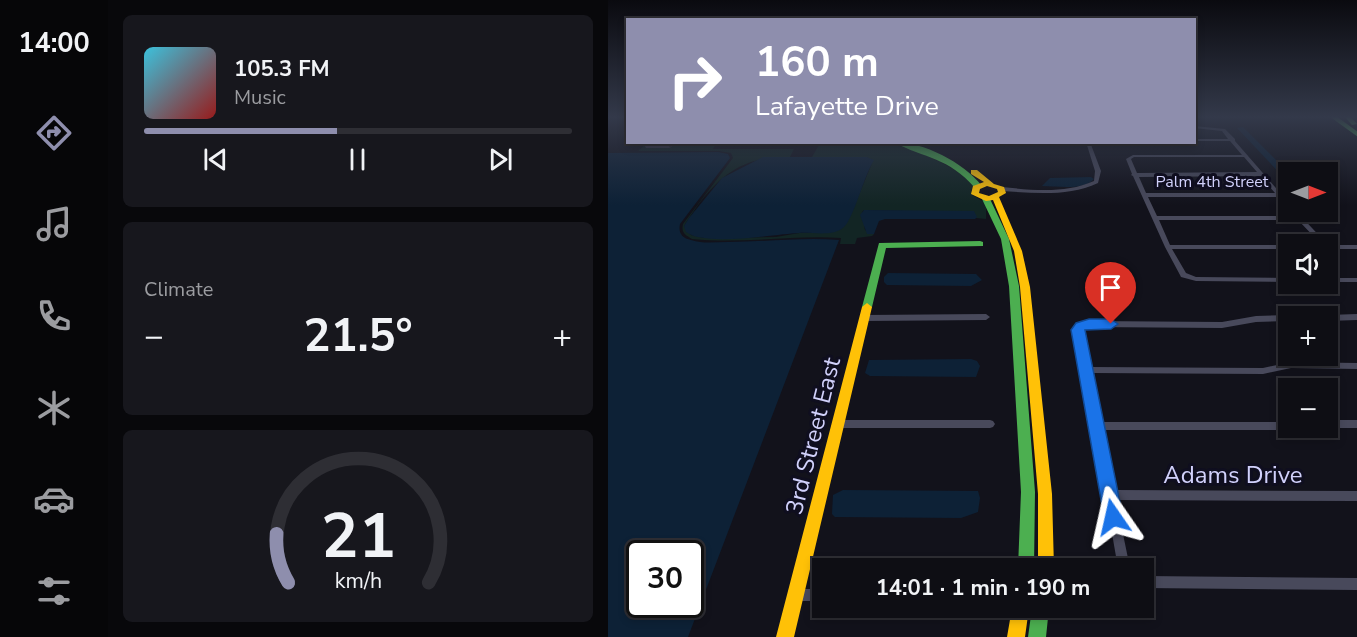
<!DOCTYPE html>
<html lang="en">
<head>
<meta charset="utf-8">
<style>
  :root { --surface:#0e0e14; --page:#17171d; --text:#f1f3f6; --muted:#9b9ca0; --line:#2e2e34; --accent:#8e8ead }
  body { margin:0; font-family:"Nunito Sans",sans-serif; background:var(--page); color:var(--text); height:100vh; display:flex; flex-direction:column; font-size:22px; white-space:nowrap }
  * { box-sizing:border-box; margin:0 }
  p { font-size:20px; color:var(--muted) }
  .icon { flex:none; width:33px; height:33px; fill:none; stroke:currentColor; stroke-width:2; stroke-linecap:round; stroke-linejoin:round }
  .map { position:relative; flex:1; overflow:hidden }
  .side { display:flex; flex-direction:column; gap:15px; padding:15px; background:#08080b; width:500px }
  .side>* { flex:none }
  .guide { position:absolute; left:18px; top:18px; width:570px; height:126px; border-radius:0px; box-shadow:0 3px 9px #0003,0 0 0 2px var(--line); background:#8e8ead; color:#fff; overflow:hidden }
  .needle { width:39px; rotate:90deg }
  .controls { position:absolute; left:670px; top:162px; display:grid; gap:12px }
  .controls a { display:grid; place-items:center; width:60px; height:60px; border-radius:0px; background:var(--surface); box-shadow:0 3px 9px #0003,0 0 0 2px var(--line); font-size:30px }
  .speed { position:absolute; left:18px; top:540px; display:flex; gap:12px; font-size:30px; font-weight:700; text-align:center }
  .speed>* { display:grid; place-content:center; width:78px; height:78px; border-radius:50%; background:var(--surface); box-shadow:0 3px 9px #0003,0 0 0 2px var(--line); line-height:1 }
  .speed .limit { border:3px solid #111; border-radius:9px; background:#fff; color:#111 }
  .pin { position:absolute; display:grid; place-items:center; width:51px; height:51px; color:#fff; margin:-62px -26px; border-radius:50% 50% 50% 0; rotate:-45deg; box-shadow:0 0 6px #0007 }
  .pin .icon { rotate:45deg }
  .me { position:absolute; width:66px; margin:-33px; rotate:349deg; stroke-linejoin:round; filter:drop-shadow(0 0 4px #0008) }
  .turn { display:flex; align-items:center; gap:21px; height:126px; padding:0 30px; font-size:27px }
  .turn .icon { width:78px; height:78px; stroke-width:2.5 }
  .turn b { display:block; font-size:42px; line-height:51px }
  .big { font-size:45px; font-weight:700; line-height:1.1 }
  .side .card { flex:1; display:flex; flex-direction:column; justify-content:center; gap:9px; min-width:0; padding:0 21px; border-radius:9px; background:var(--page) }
  .side .dial { align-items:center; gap:0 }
  .dial svg { height:156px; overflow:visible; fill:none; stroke:var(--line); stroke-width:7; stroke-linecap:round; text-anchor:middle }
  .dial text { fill:var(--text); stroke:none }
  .song { display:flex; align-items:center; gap:18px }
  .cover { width:72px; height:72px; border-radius:9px; background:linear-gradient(135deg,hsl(190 70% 55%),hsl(0 70% 35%)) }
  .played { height:6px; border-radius:3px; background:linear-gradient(90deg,var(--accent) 45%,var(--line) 45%) }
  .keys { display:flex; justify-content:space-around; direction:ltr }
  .heat { display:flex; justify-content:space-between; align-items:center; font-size:33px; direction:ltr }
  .trip { position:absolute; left:204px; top:558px; width:342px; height:60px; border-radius:0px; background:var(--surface); box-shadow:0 3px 9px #0003,0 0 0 2px var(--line); font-weight:700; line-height:60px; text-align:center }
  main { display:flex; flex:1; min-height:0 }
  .dock { display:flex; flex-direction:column; width:108px; justify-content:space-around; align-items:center; background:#060608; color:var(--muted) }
  .dock .icon { width:42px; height:42px }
  .dock .on { color:var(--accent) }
  .dock b { font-size:27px; color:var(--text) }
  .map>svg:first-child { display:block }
  .green { fill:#122524 }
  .water { fill:#0d2136; fill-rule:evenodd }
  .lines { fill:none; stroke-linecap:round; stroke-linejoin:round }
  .street { fill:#48495b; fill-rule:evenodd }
  .fast { fill:#4caf50; fill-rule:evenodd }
  .slow { fill:#ffc107; fill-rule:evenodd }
  .wall { fill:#3b3b4a }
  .shaded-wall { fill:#24242f }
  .route { fill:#1a73e8; stroke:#114b97; stroke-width:1.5 }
  .labels { text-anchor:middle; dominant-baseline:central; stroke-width:6; stroke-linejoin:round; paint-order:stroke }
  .far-street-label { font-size:16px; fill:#d1d1fb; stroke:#0f0e1f }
  .near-street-label { font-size:24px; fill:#d1d1fb; stroke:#0f0e1f }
</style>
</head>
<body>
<main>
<nav class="dock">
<b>14:00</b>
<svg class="icon on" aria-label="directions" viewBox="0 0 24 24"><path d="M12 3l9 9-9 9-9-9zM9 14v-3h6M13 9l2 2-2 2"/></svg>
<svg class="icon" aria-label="music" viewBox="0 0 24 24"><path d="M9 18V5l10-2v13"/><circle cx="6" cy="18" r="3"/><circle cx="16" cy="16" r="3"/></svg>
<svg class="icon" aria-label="phone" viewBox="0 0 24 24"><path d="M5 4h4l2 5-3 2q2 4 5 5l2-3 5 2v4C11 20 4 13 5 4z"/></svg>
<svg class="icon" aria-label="climate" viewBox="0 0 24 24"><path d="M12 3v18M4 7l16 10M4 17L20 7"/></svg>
<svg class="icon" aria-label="car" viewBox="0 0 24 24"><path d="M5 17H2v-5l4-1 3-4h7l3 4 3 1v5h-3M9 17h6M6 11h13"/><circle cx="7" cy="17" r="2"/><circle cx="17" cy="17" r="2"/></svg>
<svg class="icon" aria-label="filters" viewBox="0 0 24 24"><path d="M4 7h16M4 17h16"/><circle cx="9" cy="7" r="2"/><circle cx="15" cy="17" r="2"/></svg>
</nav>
<section class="side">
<div class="card">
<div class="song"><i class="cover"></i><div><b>105.3 FM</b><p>Music</p></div></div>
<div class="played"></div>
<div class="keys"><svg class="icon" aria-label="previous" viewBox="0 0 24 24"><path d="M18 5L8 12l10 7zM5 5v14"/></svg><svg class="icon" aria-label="pause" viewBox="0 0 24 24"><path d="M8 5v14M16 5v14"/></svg><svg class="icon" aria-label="next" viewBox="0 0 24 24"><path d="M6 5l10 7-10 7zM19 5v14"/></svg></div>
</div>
<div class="card"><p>Climate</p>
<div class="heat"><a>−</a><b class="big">21.5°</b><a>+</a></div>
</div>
<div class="card dial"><svg viewBox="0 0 100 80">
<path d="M14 69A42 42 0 1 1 86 69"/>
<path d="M14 69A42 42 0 0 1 8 44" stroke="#8e8ead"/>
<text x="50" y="56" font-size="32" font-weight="700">21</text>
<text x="50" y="72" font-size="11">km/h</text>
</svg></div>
</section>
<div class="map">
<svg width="750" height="637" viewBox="0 0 750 637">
  <rect width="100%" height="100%" fill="#12121b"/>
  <path class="green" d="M40,142L109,143L105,149H186L182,157C128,155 103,183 76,226L83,235L97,238L168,237L191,233L219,232L243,214L264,163L259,157H204L212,143C232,143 254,140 274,143C304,146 340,164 364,181L367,186L363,190L364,195L378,203V219L296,211L256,210L254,212L257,230L266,234L264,236L249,238L247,244H232L233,238C183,235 134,244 84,239C77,235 73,233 75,224L125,158L123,153L111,151H30Z"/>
  <path class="water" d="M635,127L681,173V183L629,128Z
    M110,152L120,154L122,158L72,224C70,233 74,238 83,240C95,244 108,242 120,242C157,242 194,237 231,240L80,637H0V153ZM32,554H82V604H32Z
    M155,157H259L266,160C256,176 246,217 236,227C226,237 205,232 191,233C166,234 98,247 78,232L76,226L81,218L114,178Z
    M483,177L486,179C475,191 450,186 434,186L442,178Z
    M256,210L366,211L369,217L367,219H277L271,221L266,234H259L252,215Z
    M280,273L368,274L374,280L363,286L279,285L276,282V277Z
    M363,359L369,361L372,366L368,377L262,376L257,373L261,360Z
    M235,490L370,491L372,498L370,512L353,518L227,517L224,514L225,495Z"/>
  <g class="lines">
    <path class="street" d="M586,126L617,129L627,139V141L681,203V208L679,207L670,197H540L549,216H687L683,212H689L719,244H713L690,220H551L562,245H681V249H564L578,273L588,277L681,278V282L588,281L573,277L572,275L557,247L525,176L523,175L524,174L518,159L525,155H634L622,141H586V139H620L614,131L586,128ZM526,157H636L649,172L529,173L523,159ZM652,176L667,193H538L531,177Z
      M478,142H482L493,171L490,183C460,197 426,193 394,191L391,189L394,187C424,190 457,194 486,181L487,171Z
      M720,245H750V249H720Z
      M720,278H750V282H720Z
      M378,314L382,317L378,320L257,321L253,318L257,315Z
      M750,314V320L720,321V316H717L720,315Z
      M681,315L684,316H681V321L648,322L614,328L482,327L475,330L482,367L655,368L683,362L750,363V369L683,368L655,374L484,373L493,422H681V428H685L681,430H495L506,490L750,491V501L508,500L522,568H510L498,499L496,495L497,493L485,429L483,426L484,424L475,373L473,370L474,368L467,329L468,327L481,321L614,322L648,316Z
      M230,420H382L385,421L387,424L385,427L382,428H230L227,427L225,424L227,421Z
      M720,420H750V428H718H720Z
      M536,576L750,578V590L536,588Z
      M187,589H214V601H187L183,599L181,595L183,591Z"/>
    <path class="fast" d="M721,116H728L750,132V137Z
      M736,116H742L749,124L744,125Z
      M285,142C316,142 355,162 374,186L367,188C340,157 318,159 285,142Z
      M375,197H381L382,199L401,239L411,286L427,492L426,568H410L413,492L401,286L393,239L374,199Z
      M372,241L375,242V246L278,248L264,307L259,311L254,307L271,243Z
      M424,608H441L438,637H420Z"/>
    <path class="slow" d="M363,170H369L386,184L396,187L398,193L391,197L414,251L422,287L444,494L446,568H430V494L412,287L406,251L385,200L378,201L363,194L365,186L376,182L363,174ZM379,186L389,189L390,192L381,196L371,193L372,189Z
      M259,303L264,307L186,637H168L254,307Z
      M404,608H421L417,637H399Z"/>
  </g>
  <path class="wall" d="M35,142H68L62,148H38Z"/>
  <path class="shaded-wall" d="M59,142H68L62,148Z"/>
  <linearGradient id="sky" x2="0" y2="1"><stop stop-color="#0a0a0f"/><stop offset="0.57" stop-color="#33394a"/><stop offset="1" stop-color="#33394a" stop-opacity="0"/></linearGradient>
  <rect width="750" height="205" fill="url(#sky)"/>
  <path class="route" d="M481,319H503L510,324L503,329L477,330L515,517L512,524L505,527L498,524L496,517L463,330L468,323Z"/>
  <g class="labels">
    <g class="far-street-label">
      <text x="604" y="182">Palm 4th Street</text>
    </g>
    <g class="near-street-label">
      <text transform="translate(205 436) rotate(-76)">3rd Street East</text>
      <text x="625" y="475">Adams Drive</text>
    </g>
  </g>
</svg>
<div class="controls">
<a><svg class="needle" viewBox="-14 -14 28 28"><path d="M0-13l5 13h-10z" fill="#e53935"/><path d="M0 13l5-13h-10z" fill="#9b9ca0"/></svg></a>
<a><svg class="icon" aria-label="sound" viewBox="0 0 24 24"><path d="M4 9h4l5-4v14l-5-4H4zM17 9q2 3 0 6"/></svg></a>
<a>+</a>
<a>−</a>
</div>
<div class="speed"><div class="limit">30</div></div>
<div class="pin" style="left:503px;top:324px;background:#d93025"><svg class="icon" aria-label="arrive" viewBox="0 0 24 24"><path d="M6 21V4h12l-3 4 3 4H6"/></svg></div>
<svg class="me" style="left:505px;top:517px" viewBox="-20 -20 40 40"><path d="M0-17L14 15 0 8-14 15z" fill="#1a73e8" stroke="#fff" stroke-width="4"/></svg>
<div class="trip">14:01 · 1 min · 190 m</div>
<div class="guide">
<div class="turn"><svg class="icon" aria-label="right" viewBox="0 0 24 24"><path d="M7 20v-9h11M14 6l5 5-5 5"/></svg><div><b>160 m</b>Lafayette Drive</div></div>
</div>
</div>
</main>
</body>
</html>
